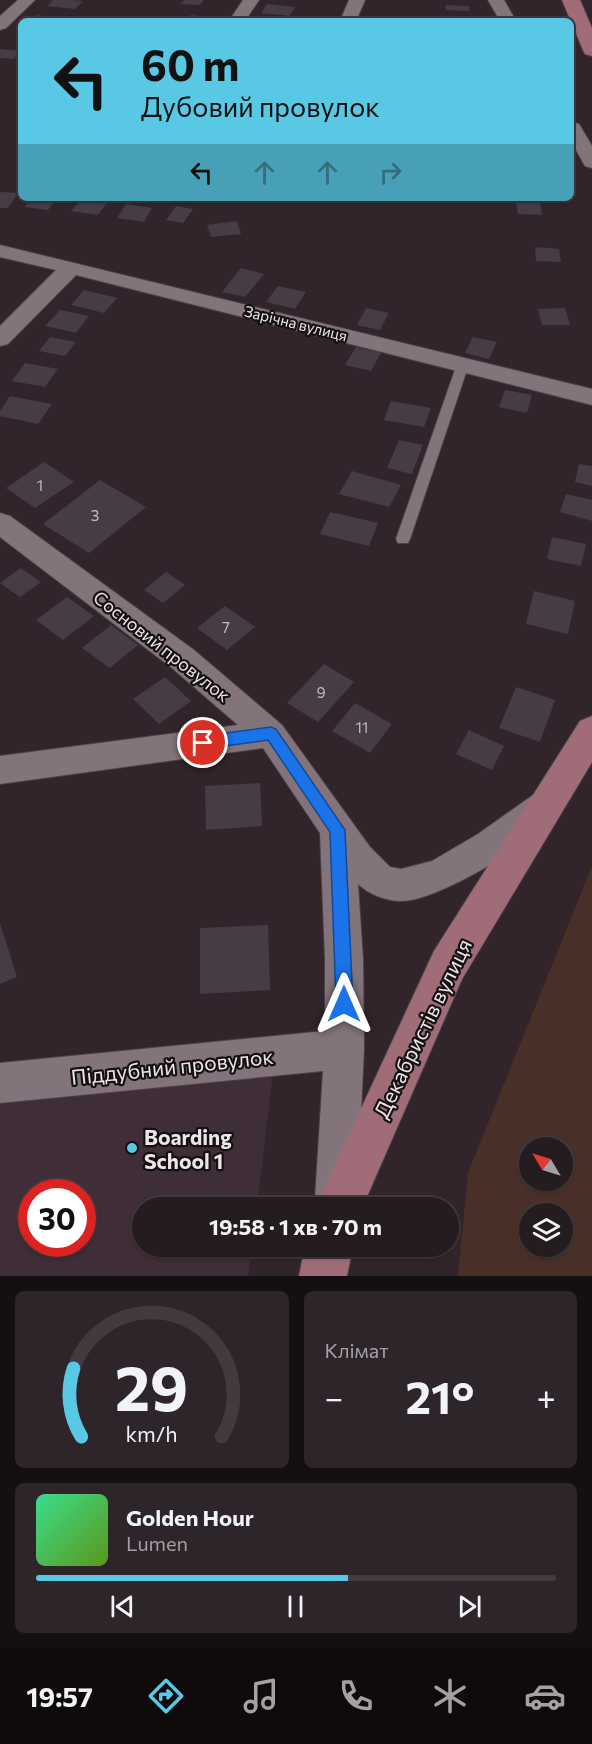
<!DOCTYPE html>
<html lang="uk">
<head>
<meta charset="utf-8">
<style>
  :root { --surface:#251c20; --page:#2d2529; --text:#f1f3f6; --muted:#a3a1a5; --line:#423a3e; --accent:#59c8e4 }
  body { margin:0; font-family:Commissioner,sans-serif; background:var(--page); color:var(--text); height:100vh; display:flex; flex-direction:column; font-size:22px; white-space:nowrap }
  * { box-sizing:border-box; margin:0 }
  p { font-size:20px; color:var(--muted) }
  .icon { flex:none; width:33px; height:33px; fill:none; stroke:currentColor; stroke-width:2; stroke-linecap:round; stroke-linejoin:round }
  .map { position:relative; height:1276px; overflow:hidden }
  .details { display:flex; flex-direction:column; gap:15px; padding:15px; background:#140f12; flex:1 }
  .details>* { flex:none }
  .guide { position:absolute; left:18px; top:18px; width:556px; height:183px; border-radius:9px; box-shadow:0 2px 4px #0004,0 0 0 2px var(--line); background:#59c8e4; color:#111; overflow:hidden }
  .needle { width:39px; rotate:308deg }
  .tools { position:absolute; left:519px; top:1137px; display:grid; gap:12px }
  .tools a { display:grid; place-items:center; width:54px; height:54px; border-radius:50%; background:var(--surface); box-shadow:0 2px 4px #0004,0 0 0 2px var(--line); font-size:30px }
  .speed { position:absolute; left:18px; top:1179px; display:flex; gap:12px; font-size:30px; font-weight:700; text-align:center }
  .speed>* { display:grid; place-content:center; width:78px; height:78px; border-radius:50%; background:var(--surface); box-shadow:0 2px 4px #0004,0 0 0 2px var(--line); line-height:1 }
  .speed .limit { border:9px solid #d22; background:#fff; color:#111 }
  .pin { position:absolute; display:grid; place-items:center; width:51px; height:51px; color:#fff; margin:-26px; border:3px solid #fff; border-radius:50%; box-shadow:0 2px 6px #0007 }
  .me { position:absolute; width:66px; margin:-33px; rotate:0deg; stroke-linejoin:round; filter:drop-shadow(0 0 4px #0008) }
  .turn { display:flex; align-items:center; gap:21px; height:126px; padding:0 24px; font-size:27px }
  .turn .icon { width:78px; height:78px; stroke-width:2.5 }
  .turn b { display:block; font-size:42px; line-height:51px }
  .lanes { display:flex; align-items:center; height:57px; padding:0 24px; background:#0003; justify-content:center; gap:30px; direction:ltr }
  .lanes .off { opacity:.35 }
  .big { font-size:45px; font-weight:700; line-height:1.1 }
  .details .widget { flex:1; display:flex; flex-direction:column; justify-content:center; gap:9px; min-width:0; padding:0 21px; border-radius:9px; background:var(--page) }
  .details .dial { align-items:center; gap:0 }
  .dial svg { height:156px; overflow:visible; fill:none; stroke:var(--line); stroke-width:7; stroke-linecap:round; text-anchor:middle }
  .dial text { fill:var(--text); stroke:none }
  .song { display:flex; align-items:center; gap:18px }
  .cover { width:72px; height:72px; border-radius:9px; background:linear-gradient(135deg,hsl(150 70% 55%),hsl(90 70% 35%)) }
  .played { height:6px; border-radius:3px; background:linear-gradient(90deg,var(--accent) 60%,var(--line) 60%) }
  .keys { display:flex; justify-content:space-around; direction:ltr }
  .heat { display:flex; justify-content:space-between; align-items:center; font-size:33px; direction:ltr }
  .details .tiles { flex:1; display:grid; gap:15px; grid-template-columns:1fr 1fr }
  .widget:last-child { grid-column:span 2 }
  .trip { position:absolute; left:132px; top:1197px; width:327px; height:60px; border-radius:30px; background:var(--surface); box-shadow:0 2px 4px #0004,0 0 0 2px var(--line); font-weight:700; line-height:60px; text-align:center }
  .tabs { display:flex; height:96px; justify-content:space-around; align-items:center; background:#0f0b0d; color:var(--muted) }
  .tabs .icon { width:42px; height:42px }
  .tabs .active { color:var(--accent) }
  .tabs b { font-size:27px; color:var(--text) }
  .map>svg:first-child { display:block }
  .built { fill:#3f2d37; fill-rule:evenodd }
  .green { fill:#483028; fill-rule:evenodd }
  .building { fill:#453c46 }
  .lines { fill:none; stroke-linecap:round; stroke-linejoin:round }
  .lane-casing { stroke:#4b4246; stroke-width:2 }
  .street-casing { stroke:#4b4246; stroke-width:2 }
  .secondary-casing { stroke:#4b4246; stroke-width:2 }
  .lane { fill:#83747b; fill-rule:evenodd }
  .street { fill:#83747b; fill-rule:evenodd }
  .secondary { fill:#9f6c78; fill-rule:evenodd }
  .route { fill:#1a73e8; stroke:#114b97; stroke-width:1.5 }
  .poi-dot { fill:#59c8e4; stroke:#151012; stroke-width:2 }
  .labels { text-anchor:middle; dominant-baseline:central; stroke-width:4.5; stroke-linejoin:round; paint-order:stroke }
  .far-street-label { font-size:15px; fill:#ede5e8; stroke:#151012 }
  .number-label { font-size:15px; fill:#c3bbc0 }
  .street-label { font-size:18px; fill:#ede5e8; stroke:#151012 }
  .near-street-label { font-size:21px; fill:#ede5e8; stroke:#151012 }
  .near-poi-label { font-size:21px; font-weight:bold; fill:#ede5e8; stroke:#151012; text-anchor:start }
</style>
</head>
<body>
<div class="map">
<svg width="592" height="1276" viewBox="0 0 592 1276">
  <rect width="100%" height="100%" fill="#31252b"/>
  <path class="built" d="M273,1073L257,1207L142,1208V1246L252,1247L248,1276H0V1104L54,1095ZM32,1192H82V1244H32Z"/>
  <path class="green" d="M592,866V1276H458L468,1173ZM530,1148H562V1180H530ZM530,1214H562V1246H530Z"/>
  <path class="building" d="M53,0H73L83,1L75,9L47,6Z
    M184,0H204L200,5L181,4Z
    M267,4L295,7L290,16L261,13Z
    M446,5L469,6V11L446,10Z
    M36,15L67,19L65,21H30Z
    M191,15L218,18L216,21H186Z
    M457,16H477L479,21H458Z
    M0,49L20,51L14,59L0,58Z
    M0,192L18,193L8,208H0Z
    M32,198H57L48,210L24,207Z
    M82,198H104L110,199L98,215L71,211Z
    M516,203H540L542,215L518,214Z
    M126,204L152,208L144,222L117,218Z
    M176,206L193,209L183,223L166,220Z
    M237,221L241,234L211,237L207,225Z
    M535,247L559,249L561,262L536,261Z
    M241,268L264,274L245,297L222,292Z
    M278,286L306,292L295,309L266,302Z
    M84,290L117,298L104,313L71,305Z
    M366,308L389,313L380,330L357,325Z
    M565,308L570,325H542L538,309Z
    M60,310L89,316L76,333L45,326Z
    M50,337L76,342L65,356L39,351Z
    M473,337L497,342L489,359L465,353Z
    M356,347L381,353L371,371L345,365Z
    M25,363L58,369L45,387L12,381Z
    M505,390L532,395L527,413L499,407Z
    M10,396L52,404L38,424L0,416V411Z
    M391,401L431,408L424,427L384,420Z
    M399,440L423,445L412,474L387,468Z
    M44,462L74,482L35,508L6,488Z
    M579,464L592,466V486L575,482Z
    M352,471L401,485L389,507L339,494Z
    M100,480L146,507L89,553L43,524Z
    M566,494L592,500V521L560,512Z
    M330,512L378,523L369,546L320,534Z
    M552,537L586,544L581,566L547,559Z
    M21,568L41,582L20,597L0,583Z
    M166,572L185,585L163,603L144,590Z
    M534,591L575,601L568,634L526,624Z
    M67,597L94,616L63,640L36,620Z
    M225,606L255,627L227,650L197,628Z
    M111,625L138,645L110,668L82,648Z
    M324,664L354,682L318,722L287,703Z
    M165,677L191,701L159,724L133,699Z
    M516,687L555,700L540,742L499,728Z
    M355,703L392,724L370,753L332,731Z
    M469,730L504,746L492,770L456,754Z
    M260,783L262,826L206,830L205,786Z
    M0,923L17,977L0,984Z
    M268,925L270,990L200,994V928Z"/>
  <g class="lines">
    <defs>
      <path id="lane" d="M463,360L469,364L410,539L408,543H398L396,539L457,364Z"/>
      <path id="street" d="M18,0H35L6,28L0,30V16Z
        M243,0H259L245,21H229Z
        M349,0H365L356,21H340Z
        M488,0H504L516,21H500Z
        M572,122L579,124L592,146V168L585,166L572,143Z
        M0,245L592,389V405L76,275L8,344L0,346V326L56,270L0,257Z
        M0,513L10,516L194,650L282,725L370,847L390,867L401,869L432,861L478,834L533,795L545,790L557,795L562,805C547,836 435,904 399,901C384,900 369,894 358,884L363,959L364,1049L357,1199L354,1208H318L315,1199L323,1071L0,1103V1063L325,1031V959L320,833L263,748L0,784V756L238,725L172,668L0,537Z"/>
      <path id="secondary" d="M562,0H580L592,28V56L585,54L583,50Z
        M592,716V762L462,979L362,1208H315L434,951L580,721Z
        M305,1246H353L347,1276H299Z"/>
    </defs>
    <use href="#lane" class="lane-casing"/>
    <use href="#street" class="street-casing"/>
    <use href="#secondary" class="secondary-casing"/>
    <use href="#lane" class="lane"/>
    <use href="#street" class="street"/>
    <use href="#secondary" class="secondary"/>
  </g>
  <path class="route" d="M271,727L276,729L345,830L353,1004L350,1010L344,1013L338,1010L336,1004L330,832L268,740L203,749L198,747L196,743L198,738L203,736Z"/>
  <circle class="poi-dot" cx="132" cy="1148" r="6"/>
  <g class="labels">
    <g class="far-street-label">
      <text transform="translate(296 323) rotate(14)">Зарічна вулиця</text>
    </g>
    <g class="number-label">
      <text x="40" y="485">1</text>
      <text x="95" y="515">3</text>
      <text x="226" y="627">7</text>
      <text x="321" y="692">9</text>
      <text x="362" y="727">11</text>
    </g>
    <g class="street-label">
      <text transform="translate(162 646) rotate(38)">Сосновий провулок</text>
    </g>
    <g class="near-street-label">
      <text transform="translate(422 1028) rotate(-64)">Декабристів вулиця</text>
      <text transform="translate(172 1066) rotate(-6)">Піддубний провулок</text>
    </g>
    <g class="near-poi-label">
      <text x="144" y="1136">Boarding<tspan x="144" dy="24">School 1</tspan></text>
    </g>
  </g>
</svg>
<div class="tools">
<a><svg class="needle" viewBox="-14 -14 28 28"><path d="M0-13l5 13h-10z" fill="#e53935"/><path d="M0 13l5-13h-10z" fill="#a3a1a5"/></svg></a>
<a><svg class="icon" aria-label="layers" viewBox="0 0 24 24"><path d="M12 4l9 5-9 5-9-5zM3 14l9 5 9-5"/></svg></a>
</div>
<div class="speed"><div class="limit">30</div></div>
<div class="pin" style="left:203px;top:743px;background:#d93025"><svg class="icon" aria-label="arrive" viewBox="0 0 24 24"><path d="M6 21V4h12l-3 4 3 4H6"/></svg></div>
<svg class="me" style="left:344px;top:1004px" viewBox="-20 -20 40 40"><path d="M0-17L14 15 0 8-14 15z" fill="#1a73e8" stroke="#fff" stroke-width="4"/></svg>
<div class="trip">19:58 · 1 хв · 70 m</div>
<div class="guide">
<div class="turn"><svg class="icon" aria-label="left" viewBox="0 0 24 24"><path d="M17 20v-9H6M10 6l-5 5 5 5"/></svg><div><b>60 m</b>Дубовий провулок</div></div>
<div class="lanes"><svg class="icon" aria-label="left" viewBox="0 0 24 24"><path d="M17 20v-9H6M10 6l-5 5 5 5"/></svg><svg class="icon off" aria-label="ahead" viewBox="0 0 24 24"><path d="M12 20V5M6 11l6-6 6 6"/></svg><svg class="icon off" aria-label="ahead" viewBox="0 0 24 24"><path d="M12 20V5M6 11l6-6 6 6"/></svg><svg class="icon off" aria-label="right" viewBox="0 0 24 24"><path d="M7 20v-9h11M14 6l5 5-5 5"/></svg></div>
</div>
</div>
<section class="details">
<div class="tiles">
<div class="widget dial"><svg viewBox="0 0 100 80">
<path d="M14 69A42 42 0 1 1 86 69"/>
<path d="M14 69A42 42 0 0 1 10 34" stroke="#59c8e4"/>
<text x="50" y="56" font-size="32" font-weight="700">29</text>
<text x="50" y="72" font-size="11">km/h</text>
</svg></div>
<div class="widget"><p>Клімат</p>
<div class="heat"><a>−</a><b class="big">21°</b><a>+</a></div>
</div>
<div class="widget">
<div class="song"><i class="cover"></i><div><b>Golden Hour</b><p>Lumen</p></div></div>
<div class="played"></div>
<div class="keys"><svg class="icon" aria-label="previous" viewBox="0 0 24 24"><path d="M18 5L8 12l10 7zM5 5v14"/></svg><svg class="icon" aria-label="pause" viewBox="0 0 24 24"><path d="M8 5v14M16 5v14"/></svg><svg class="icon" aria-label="next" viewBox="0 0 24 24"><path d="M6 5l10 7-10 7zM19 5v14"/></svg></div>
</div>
</div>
</section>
<nav class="tabs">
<b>19:57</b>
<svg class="icon active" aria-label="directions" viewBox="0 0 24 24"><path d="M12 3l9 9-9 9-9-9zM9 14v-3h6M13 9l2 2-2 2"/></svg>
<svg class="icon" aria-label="music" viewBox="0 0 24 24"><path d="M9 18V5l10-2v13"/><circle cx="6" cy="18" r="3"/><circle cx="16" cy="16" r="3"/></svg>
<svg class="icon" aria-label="phone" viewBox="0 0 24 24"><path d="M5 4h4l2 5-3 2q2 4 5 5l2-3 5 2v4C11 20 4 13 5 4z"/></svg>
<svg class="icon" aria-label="climate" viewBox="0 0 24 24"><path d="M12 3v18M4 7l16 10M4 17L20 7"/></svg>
<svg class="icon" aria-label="car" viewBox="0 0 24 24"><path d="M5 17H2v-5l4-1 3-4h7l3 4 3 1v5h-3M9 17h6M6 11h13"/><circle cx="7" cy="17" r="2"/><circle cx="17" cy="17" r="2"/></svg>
</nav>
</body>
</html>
